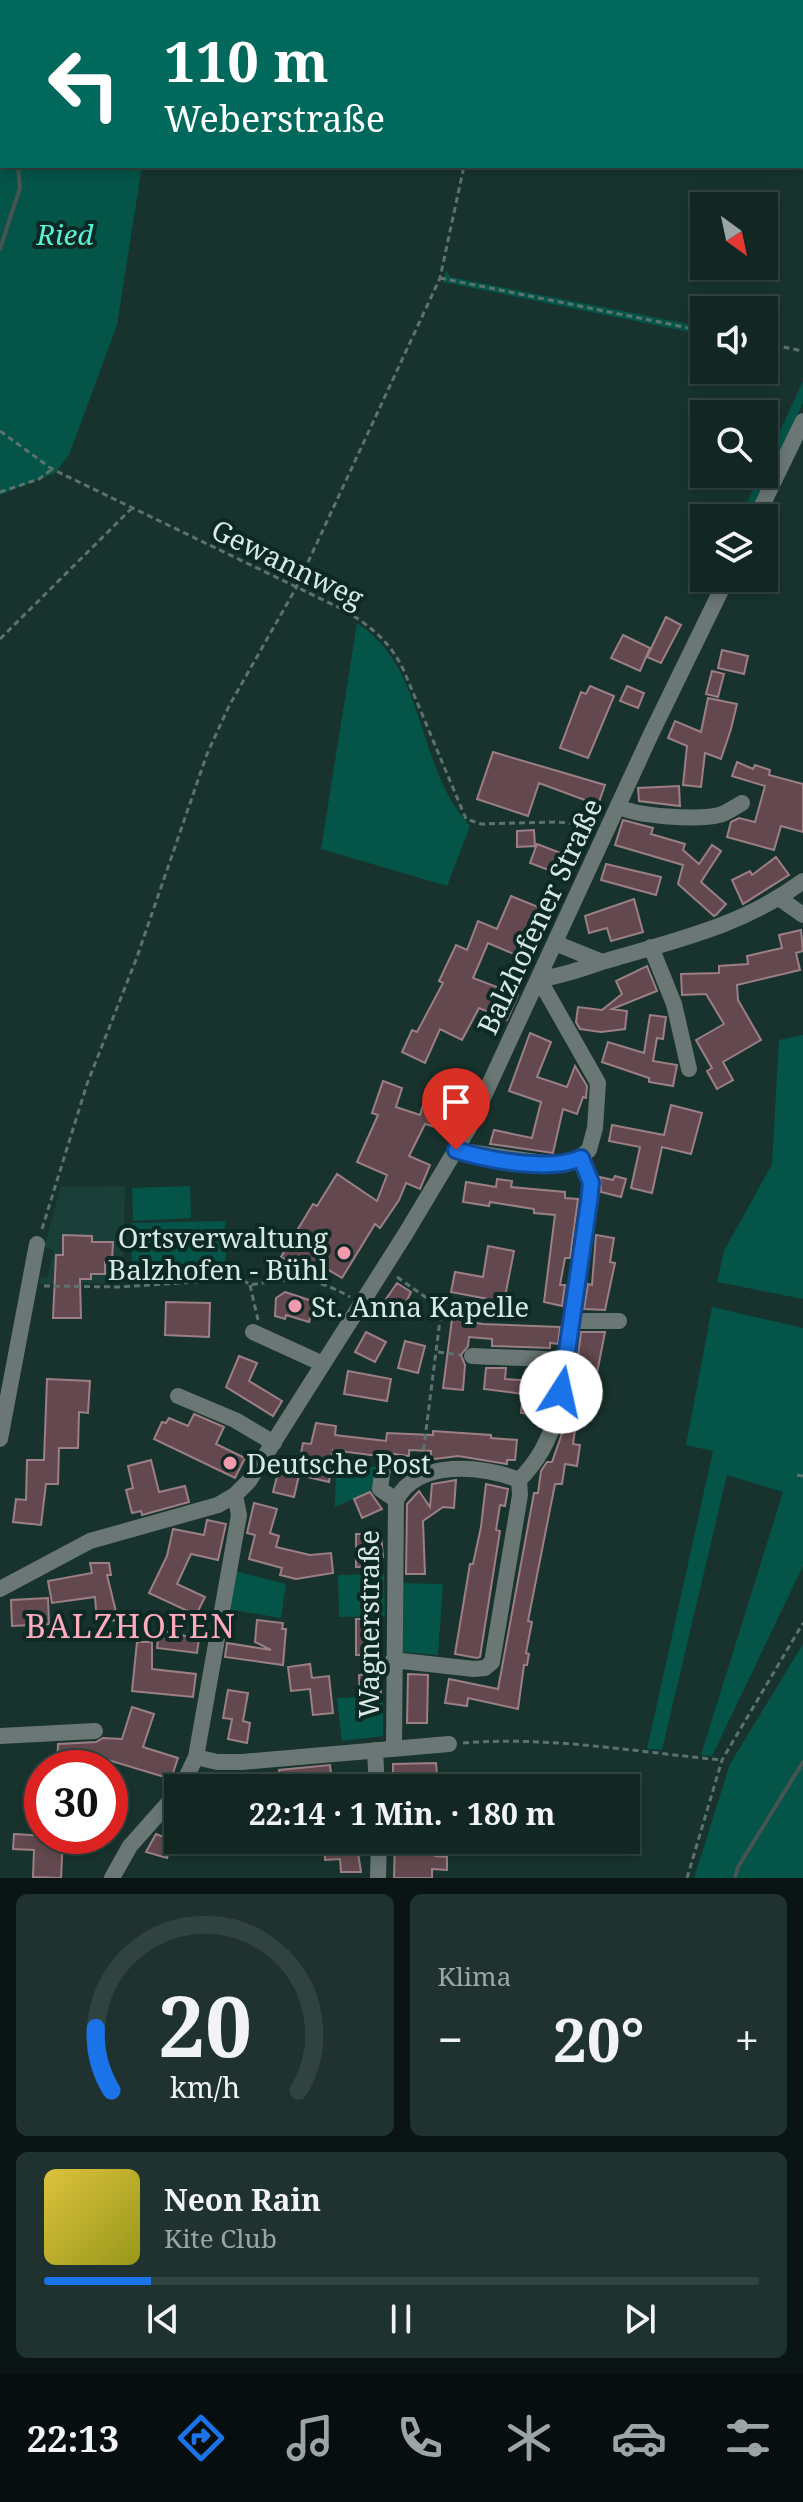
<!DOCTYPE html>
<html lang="de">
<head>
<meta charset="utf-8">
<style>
  :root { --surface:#122622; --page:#1f322f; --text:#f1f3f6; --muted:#9ca5a5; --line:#314340; --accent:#1a73e8 }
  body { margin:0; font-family:"Noto Serif",serif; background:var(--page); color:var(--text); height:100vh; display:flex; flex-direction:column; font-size:30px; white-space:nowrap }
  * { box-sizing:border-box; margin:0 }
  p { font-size:26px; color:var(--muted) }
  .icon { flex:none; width:44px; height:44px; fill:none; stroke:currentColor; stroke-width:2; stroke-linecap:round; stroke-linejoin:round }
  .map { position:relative; height:1878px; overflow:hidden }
  .details { display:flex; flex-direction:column; gap:16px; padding:16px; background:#0a1513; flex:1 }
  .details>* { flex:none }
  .banner { position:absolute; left:0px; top:0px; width:804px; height:168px; box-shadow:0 4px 12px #0003,0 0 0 2px var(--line); background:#00695c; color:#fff; overflow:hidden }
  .needle { width:52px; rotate:147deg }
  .controls { position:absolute; left:690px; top:192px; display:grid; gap:16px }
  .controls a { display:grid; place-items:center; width:88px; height:88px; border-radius:0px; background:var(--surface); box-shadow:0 4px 12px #0003,0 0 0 2px var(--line); font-size:40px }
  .speed { position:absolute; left:24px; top:1750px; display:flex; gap:16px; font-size:40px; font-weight:700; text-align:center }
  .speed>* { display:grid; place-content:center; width:104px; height:104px; border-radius:50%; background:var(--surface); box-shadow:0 4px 12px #0003,0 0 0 2px var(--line); line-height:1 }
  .speed .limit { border:12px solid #d22; background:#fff; color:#111 }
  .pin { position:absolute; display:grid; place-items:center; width:68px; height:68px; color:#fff; margin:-82px -34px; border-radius:50% 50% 50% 0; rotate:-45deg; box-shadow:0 0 8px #0007 }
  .pin .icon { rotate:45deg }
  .me { position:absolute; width:88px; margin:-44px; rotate:10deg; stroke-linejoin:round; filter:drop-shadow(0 0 6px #0008) }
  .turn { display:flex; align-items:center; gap:28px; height:168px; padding:0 32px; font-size:36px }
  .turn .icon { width:104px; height:104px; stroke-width:2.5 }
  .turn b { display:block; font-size:56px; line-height:68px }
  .big { font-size:60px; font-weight:700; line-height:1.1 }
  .details .widget { flex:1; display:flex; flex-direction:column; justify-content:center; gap:12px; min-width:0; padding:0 28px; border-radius:12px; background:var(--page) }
  .details .dial { align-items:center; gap:0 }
  .dial svg { height:208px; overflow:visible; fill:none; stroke:var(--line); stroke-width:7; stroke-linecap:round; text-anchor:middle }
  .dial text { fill:var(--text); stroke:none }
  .song { display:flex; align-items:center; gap:24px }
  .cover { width:96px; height:96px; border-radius:12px; background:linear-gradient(135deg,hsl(50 70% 55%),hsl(60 70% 35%)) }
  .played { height:8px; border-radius:4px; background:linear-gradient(90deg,var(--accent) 15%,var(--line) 15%) }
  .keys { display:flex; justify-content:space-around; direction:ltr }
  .heat { display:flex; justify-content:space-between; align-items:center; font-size:44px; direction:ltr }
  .details .tiles { flex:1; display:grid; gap:16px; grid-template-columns:1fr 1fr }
  .widget:last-child { grid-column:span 2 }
  .trip { position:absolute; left:164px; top:1774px; width:476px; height:80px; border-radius:0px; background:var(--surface); box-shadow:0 4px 12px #0003,0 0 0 2px var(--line); font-weight:700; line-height:80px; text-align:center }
  .tabs { display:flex; height:128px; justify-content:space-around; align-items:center; background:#070f0e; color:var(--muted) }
  .tabs .icon { width:56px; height:56px }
  .tabs .selected { color:var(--accent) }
  .tabs b { font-size:36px; color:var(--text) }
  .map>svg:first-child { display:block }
  .built { fill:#193f38 }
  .green { fill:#045448 }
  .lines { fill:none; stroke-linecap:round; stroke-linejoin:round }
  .stream { stroke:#465552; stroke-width:4 }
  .building { fill:#63494f; stroke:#9b7f85; stroke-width:2 }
  .path { stroke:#5b726e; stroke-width:3; stroke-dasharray:6 4; stroke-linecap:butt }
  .minor { stroke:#6a7774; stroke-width:16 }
  .route-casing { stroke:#114b97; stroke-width:20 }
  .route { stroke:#1a73e8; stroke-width:14 }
  .poi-dot { fill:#f29aae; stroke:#0d2924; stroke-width:3 }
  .labels { text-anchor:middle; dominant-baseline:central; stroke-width:8; stroke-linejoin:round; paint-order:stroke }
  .park-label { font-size:28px; font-style:italic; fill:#5cf0d6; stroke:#0d2924 }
  .street-label { font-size:28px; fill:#d8e8e4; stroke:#0d2924 }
  .poi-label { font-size:28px; fill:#d8e8e4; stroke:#0d2924; text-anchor:start }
  .quarter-label { font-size:32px; letter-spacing:2px; fill:#feabbd; stroke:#0d2924 }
</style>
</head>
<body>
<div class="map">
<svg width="803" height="1878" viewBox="0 0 803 1878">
  <rect width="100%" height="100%" fill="#18332e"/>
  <path class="built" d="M125,1186L123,1283L39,1284L40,1277L47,1278L54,1250L44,1247L61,1187Z"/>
  <path class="green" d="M0,0L136,2H2V166H142L117,325L69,455L55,473L0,495Z
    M446,270L450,277L704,327V335L443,282Z
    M803,381V403L748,518H740L760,474H764V466Z
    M357,623C427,667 416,769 470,826L447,886L321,849Z
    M803,1035V1299L717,1282L724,1251L772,1164L779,1040Z
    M190,1186L191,1218L133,1221L132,1188Z
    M225,1221L226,1271L132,1272L131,1223Z
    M712,1307L803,1328V1566L712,1756L701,1755L783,1492L727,1475L662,1750L647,1749L713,1451L686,1445Z
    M336,1464L376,1467V1489L335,1507Z
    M236,1571L286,1584L281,1618L227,1609Z
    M384,1574L385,1616L339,1617L338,1575Z
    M398,1583L443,1584L438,1655L403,1652Z
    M803,1644V1878H694L730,1764Z
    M383,1696V1736L342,1741L337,1698Z"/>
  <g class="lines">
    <path class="stream" d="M0,87L2,92
      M0,249L20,188L18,166
      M735,1878L738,1867L803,1762"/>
  </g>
  <path class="building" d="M666,617L681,625L661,663L647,657Z
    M623,635L650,648L640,671L611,658Z
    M722,650L748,656L744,674L718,668Z
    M712,671L724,674L718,697L706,694Z
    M590,686L614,696L588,758L560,748L581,692L586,694Z
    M627,686L644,693L638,708L620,701Z
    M708,698L737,704L731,729L721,759L705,753L701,787L683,785L687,746L668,738L675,721L701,732Z
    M493,752L605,785L598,805L539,783L528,816L477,799Z
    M737,762L753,769L755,765L770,770L769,775L803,784V832L781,826L774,850L727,837L731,822L739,818L755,822L765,786L732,776Z
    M679,786L680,806L639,801L638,788Z
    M623,820L653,828L651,834L685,844L683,850L699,864L712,845L721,851L701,882L726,904L716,915L714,916L678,884L683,865L615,845Z
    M534,830L535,846L517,847V831Z
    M537,844L566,855L559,874L530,863Z
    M776,857L789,875L743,904L732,880L750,871L752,875Z
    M606,864L661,877L656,895L601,880Z
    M511,896L543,909L530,942L535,944L528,960L488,943L473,978L518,995L507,1020L479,1008L462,1040L440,1029L425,1063L402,1052L412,1030L417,1032L443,983L439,981L456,945L467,950L478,921L497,929Z
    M634,899L643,932L611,941L607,928L589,933L585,916Z
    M801,930L803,951L796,953L800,970L737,985L738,1000L761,1040L723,1062L733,1080L717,1089L707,1071L712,1068L696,1040L724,1024L706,994L682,995L681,974L719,973V966L748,964L747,956L782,948L779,935Z
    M647,966L657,991L612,1009L627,1011L625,1029L601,1032L580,1029L576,1022L578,1007L602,1010L622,994L616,981Z
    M650,1015L666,1017L663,1039L657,1038L653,1061L677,1065L673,1086L649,1082V1078L602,1062L608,1042L644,1053Z
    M530,1033L551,1042L537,1077L567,1087L575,1066L587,1086L586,1098L583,1097L577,1114L563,1109L553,1153L490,1144L494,1130L532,1138L541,1102L509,1091Z
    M383,1081L402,1088L396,1107L420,1115L426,1095L457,1106L448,1131L425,1124L409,1156L430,1165L420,1189L406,1183L399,1200L380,1228L375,1224L342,1278L322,1266L313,1270L301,1269L281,1257L313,1204L317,1206L337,1174L377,1201L387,1175L357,1162L378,1115L372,1113Z
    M671,1105L702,1113L691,1154L662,1147L652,1193L631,1188L640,1147L609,1141L612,1125L664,1135Z
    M615,1176L626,1179L621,1197L601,1192L600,1177L613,1180Z
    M497,1179L512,1181L511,1187L565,1192V1198L578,1199L570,1258H565L560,1285H565L562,1306L544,1302L555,1215L534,1213V1209L490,1202L489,1206L463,1202L466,1182L496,1187Z
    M63,1235L92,1236V1242H113L112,1262H105V1274H91V1279H80L81,1318H53L56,1255H63Z
    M596,1235L614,1238L610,1262L615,1263L605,1310L584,1309L588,1284L592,1285Z
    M488,1246L514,1251L504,1302L451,1292L455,1272L483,1277Z
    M397,1283L411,1292L401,1313L384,1302Z
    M285,1292L315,1302L309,1322L286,1315L285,1319L275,1316L276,1298Z
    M166,1302L210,1303L209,1337L165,1335Z
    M452,1319L483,1324L560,1327L558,1344L550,1343V1348L492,1346V1339L469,1337L468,1346L461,1355L465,1365L463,1390L443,1388Z
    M366,1332L386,1342L375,1362L355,1352Z
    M581,1332H605L590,1409H586L583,1425L576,1423L573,1444L580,1445L577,1466L565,1464L562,1484H555L528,1621L532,1622L526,1653L529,1654L527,1665H524L518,1709L468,1698L467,1706L445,1703L449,1679L498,1689L534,1493H538L541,1471L547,1462H552L566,1422L574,1388Z
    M405,1341L425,1346L418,1373L398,1368Z
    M239,1356L257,1363L249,1381L282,1401L273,1416L226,1387Z
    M486,1368H506L505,1379L550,1382L545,1416L521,1413L523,1394L484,1389Z
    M348,1371L391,1379L387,1401L344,1394Z
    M47,1379L90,1381L88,1413L79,1412L78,1448H59L58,1484H46L41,1525L13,1522L16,1499L26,1500L27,1460H44Z
    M194,1414L224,1427L216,1444L245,1458L235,1478L154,1439L162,1422L166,1423L169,1418L188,1426Z
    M316,1423L336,1426L335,1435L386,1441L387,1433L433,1435V1431L491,1435V1438L517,1440L515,1460H507V1464L458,1456L435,1459L431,1457V1451L409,1450V1456L387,1453L378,1456L333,1450L329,1482L299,1475L294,1497L273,1492L280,1465L298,1469L303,1443L311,1444Z
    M151,1460L159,1492L185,1486L189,1502L142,1515L141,1511L132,1513L126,1490L133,1488L128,1466Z
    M456,1480L454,1508L443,1507L423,1521L425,1574H406L407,1504L419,1491L430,1507L432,1484Z
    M486,1484L508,1489L505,1506L500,1505L496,1530L500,1531L480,1657L477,1658L455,1654L470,1564H473L481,1527Z
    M370,1492L382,1509L362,1518L354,1499Z
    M254,1503L277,1509L270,1533L279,1536L276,1547L310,1555L331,1553L333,1573L296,1579L280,1575L282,1568L249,1559L255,1535L247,1533Z
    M207,1520L226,1524L218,1560L191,1554L177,1584L205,1597L196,1615L149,1593L167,1556L173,1529L204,1535Z
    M356,1534H381L383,1557H379V1567H356Z
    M90,1563H109L111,1575H107L118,1620L97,1622L95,1597L52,1603L48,1581L92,1573Z
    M48,1598L49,1624L12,1626L11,1600Z
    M356,1619H373V1631H378V1655H356Z
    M257,1620L283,1623L282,1629H286L283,1665L225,1657L227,1643L271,1650L255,1642Z
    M159,1630L199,1639L197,1653L157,1648Z
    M137,1642H152V1669L196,1674L193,1697L132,1691Z
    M310,1664L312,1678L329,1676L333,1713L313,1715L310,1689L291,1691L288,1667Z
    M380,1672L381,1696L360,1697L359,1675Z
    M408,1674L428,1675L427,1723H407Z
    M228,1690L248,1693L243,1721L250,1723L247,1743L228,1739L232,1719L223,1718Z
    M132,1707L154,1714L143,1747L178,1758L171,1779L105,1759V1768L57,1765L58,1744L96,1742L103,1738L122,1739Z
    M436,1763L437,1775L453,1774V1788H393V1764Z
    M330,1765L333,1788H281L279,1770Z
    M14,1834L63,1837L61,1878L33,1877L34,1850L13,1849Z
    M156,1834L172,1840H211L209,1852L171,1843L167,1858L146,1852Z
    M325,1840H356L361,1872H341L340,1859L325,1860Z
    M395,1840H436L435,1856L447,1857V1870L432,1869V1878H394Z"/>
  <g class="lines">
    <path class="path" d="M499,2L500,0
      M440,278L704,331
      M764,343L803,351
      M0,431L52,469L346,611C373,628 391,643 404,671L466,819L481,824L555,822L592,825
      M0,492L39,479L51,470
      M0,639L132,508
      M42,1229L87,1084L137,957L207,754L229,706L296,588L440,278L464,166
      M397,1277L438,1306L441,1312L423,1454
      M250,1285L258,1320
      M44,1286L120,1287L242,1279L250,1285C292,1278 312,1275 350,1297
      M438,1352L460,1355
      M797,1475L803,1476
      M463,1743C550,1736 636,1752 722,1760
      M687,1878L722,1760L803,1623"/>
    <path class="minor" d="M756,518L803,421
      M618,806C636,817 699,820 719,815C727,813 735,807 742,803
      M779,898L803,915
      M555,943L602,962
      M651,947L674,1004L689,1069
      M539,979C567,976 589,965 616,958C684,938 745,924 803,881
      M456,1150L557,1165L575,1161L589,1150L595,1128L598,1083L539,979
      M572,1321H619
      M253,1332L323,1364
      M472,1356C504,1358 535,1357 567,1361
      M178,1396L235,1420L274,1443
      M0,1439L37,1244
      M396,1500L380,1489L383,1467L386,1464L421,1468L426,1473
      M0,1589L90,1541L218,1505L235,1495L249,1481L406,1233L470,1126L652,732L727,578
      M393,1660L474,1669L485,1668L492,1662L520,1495L519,1480C567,1434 566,1361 574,1300C579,1268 585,1235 589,1202L591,1183L581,1158
      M0,1736L95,1731
      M394,1747L396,1500C418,1459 482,1465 519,1480
      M375,1750L377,1788
      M196,1757L217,1762H242L449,1744
      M181,1788L196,1757L239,1515L235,1495
      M112,1878L130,1846L178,1792
      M378,1878L379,1840"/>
  </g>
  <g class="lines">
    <defs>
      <path id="route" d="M456,1150C487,1160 551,1172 581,1158L591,1183L589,1202L561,1392"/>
    </defs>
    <use href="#route" class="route-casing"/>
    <use href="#route" class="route"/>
  </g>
  <g class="poi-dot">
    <circle cx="344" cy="1253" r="8"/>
    <circle cx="295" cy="1306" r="8"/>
    <circle cx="230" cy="1463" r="8"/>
  </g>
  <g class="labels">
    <g class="park-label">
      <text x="65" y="234">Ried</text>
    </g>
    <g class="street-label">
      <text transform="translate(288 563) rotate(26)">Gewannweg</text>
      <text transform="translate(539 916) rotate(-65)">Balzhofener Straße</text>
      <text transform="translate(368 1624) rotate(-90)">Wagnerstraße</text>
    </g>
    <g class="poi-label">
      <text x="328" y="1237" text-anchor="end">Ortsverwaltung<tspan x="328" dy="32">Balzhofen - Bühl</tspan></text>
      <text x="311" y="1306">St. Anna Kapelle</text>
      <text x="246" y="1463">Deutsche Post</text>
    </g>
    <g class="quarter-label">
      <text x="131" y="1625">BALZHOFEN</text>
    </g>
  </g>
</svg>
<div class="controls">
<a><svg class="needle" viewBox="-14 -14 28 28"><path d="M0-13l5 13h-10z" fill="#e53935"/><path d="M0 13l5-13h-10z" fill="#9ca5a5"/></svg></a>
<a><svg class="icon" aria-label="sound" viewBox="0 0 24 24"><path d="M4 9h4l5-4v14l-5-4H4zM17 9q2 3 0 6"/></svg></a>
<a><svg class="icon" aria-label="search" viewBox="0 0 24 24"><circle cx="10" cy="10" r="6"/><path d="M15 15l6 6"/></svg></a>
<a><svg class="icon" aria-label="layers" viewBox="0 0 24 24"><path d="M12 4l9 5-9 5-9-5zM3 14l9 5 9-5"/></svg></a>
</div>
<div class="speed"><div class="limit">30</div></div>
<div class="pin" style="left:456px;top:1150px;background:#d93025"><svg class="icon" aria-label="arrive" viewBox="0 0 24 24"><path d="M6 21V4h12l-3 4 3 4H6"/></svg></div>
<svg class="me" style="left:561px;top:1392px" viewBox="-20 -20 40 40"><circle r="19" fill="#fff"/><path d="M0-13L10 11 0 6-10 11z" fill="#1a73e8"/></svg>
<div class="trip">22:14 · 1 Min. · 180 m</div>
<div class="banner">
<div class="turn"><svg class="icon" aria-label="left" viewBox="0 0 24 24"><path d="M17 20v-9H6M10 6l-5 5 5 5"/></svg><div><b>110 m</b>Weberstraße</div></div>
</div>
</div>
<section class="details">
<div class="tiles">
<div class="widget dial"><svg viewBox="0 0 100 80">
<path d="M14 69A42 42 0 1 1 86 69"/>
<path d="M14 69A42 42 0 0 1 8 45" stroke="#1a73e8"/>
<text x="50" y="56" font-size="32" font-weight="700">20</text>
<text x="50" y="72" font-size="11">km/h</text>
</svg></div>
<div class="widget"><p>Klima</p>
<div class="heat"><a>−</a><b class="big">20°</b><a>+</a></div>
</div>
<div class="widget">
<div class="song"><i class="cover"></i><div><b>Neon Rain</b><p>Kite Club</p></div></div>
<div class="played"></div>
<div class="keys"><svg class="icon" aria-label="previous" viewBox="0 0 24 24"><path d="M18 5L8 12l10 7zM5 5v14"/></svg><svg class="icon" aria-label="pause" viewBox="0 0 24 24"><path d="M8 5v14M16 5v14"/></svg><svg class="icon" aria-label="next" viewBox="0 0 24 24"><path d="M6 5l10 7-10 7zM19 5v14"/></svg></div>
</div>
</div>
</section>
<nav class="tabs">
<b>22:13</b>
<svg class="icon selected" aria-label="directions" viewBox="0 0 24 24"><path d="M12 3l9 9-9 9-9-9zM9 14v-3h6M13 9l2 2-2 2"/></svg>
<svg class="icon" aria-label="music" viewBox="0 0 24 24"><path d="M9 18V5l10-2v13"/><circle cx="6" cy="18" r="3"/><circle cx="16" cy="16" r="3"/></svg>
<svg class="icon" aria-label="phone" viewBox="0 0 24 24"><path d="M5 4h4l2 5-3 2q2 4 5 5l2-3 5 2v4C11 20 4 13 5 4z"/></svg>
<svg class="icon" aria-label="climate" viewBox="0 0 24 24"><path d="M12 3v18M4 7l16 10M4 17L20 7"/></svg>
<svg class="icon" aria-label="car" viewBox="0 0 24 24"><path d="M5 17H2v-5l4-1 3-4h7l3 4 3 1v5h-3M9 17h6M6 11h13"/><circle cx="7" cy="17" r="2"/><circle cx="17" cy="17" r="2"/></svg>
<svg class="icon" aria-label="filters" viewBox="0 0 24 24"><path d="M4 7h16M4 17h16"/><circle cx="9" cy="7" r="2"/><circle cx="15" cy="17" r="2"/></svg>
</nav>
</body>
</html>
